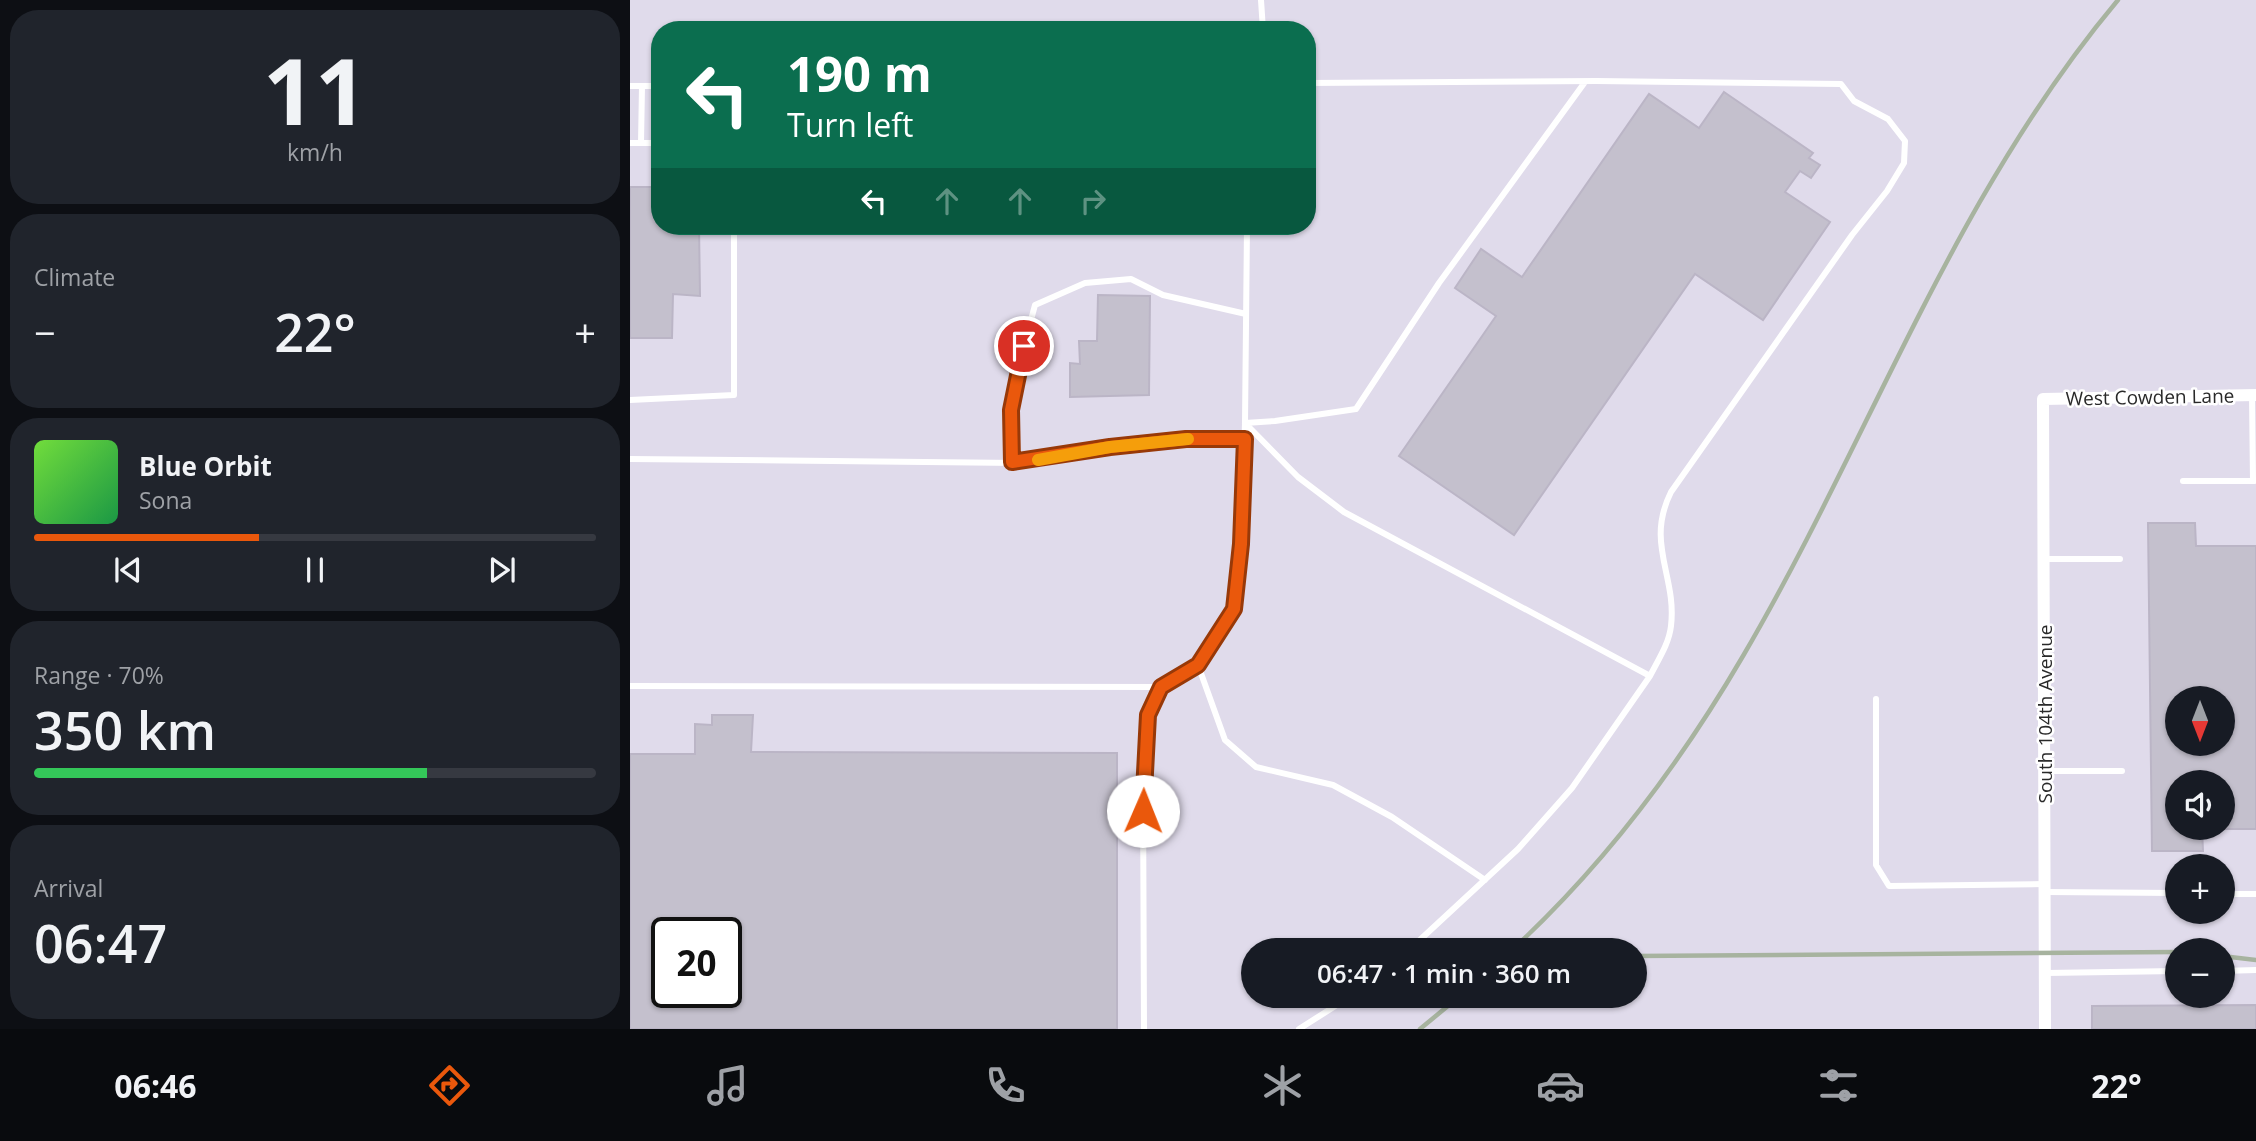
<!DOCTYPE html>
<html lang="en">
<head>
<meta charset="utf-8">
<style>
  :root { --surface:#171b24; --page:#20242c; --text:#f1f3f6; --muted:#9ea1a6; --line:#363941; --accent:#ea580c }
  body { margin:0; font-family:"Open Sans",sans-serif; background:var(--page); color:var(--text); height:100vh; display:flex; flex-direction:column; font-size:26px; white-space:nowrap }
  * { box-sizing:border-box; margin:0 }
  p { font-size:23px; color:var(--muted) }
  .icon { flex:none; width:38px; height:38px; fill:none; stroke:currentColor; stroke-width:2; stroke-linecap:round; stroke-linejoin:round }
  .map { position:relative; flex:1; overflow:hidden }
  .panel { display:flex; flex-direction:column; gap:10px; padding:10px; background:#0d0f14; width:630px }
  .panel>* { flex:none }
  .guide { position:absolute; left:21px; top:21px; width:665px; height:214px; border-radius:28px; box-shadow:0 2px 5px #0004; background:#0b6e4f; color:#fff; overflow:hidden }
  .needle { width:46px; rotate:180deg }
  .buttons { position:absolute; left:1535px; top:686px; display:grid; gap:14px }
  .buttons a { display:grid; place-items:center; width:70px; height:70px; border-radius:50%; background:var(--surface); box-shadow:0 2px 5px #0004; font-size:35px }
  .speed { position:absolute; left:21px; top:917px; display:flex; gap:14px; font-size:35px; font-weight:700; text-align:center }
  .speed>* { display:grid; place-content:center; width:91px; height:91px; border-radius:50%; background:var(--surface); box-shadow:0 2px 5px #0004; line-height:1 }
  .speed .limit { border:4px solid #111; border-radius:10px; background:#fff; color:#111 }
  .pin { position:absolute; display:grid; place-items:center; width:60px; height:60px; color:#fff; margin:-30px; border:4px solid #fff; border-radius:50%; box-shadow:0 2px 7px #0007 }
  .me { position:absolute; width:77px; margin:-38px; rotate:1deg; stroke-linejoin:round; filter:drop-shadow(0 0 5px #0008) }
  .turn { display:flex; align-items:center; gap:24px; height:147px; padding:0 21px; font-size:32px }
  .turn .icon { width:91px; height:91px; stroke-width:2.5 }
  .turn b { display:block; font-size:49px; line-height:60px }
  .lanes { display:flex; align-items:center; height:66px; padding:0 21px; background:#0003; justify-content:center; gap:35px; direction:ltr }
  .lanes .off { opacity:.35 }
  .big { font-size:52px; font-weight:600; line-height:1.1 }
  .panel .widget { flex:1; display:flex; flex-direction:column; justify-content:center; gap:10px; min-width:0; padding:0 24px; border-radius:28px; background:var(--page) }
  .panel .dial { align-items:center; gap:0 }
  .dial b { font-size:91px; line-height:1 }
  .song { display:flex; align-items:center; gap:21px }
  .cover { width:84px; height:84px; border-radius:10px; background:linear-gradient(135deg,hsl(100 70% 55%),hsl(140 70% 35%)) }
  .played { height:7px; border-radius:4px; background:linear-gradient(90deg,var(--accent) 40%,var(--line) 40%) }
  .keys { display:flex; justify-content:space-around; direction:ltr }
  .heat { display:flex; justify-content:space-between; align-items:center; font-size:38px; direction:ltr }
  .charge { height:10px; border-radius:5px; background:linear-gradient(90deg,#34c759 70%,var(--line) 0) }
  .trip { position:absolute; left:611px; top:938px; width:406px; height:70px; border-radius:35px; background:var(--surface); box-shadow:0 2px 5px #0004; font-weight:600; line-height:70px; text-align:center }
  .menu { display:flex; height:112px; justify-content:space-around; align-items:center; background:#090b0e; color:var(--muted) }
  .menu .icon { width:49px; height:49px }
  .menu .active { color:var(--accent) }
  .menu b { font-size:32px; color:var(--text) }
  main { display:flex; flex:1; min-height:0 }
  .map>svg:first-child { display:block }
  .building { fill:#c4c0cd; stroke:#bbb5c6; stroke-width:2; fill-rule:evenodd }
  .lines { fill:none; stroke-linecap:round; stroke-linejoin:round }
  .service { stroke:#fff; stroke-width:6 }
  .minor { stroke:#fff; stroke-width:12 }
  .rail { stroke:#a7b39f; stroke-width:4.5 }
  .route-casing { stroke:#983908; stroke-width:18 }
  .route { stroke:#ea580c; stroke-width:12 }
  .slow { stroke:#f59e0b; stroke-width:12 }
  .labels { text-anchor:middle; dominant-baseline:central; stroke-width:5; stroke-linejoin:round; paint-order:stroke }
  .street-label { font-size:19px; fill:#292929; stroke:#fff }
</style>
</head>
<body>
<main>
<section class="panel">
<div class="widget dial"><b>11</b><p>km/h</p></div>
<div class="widget"><p>Climate</p>
<div class="heat"><a>−</a><b class="big">22°</b><a>+</a></div>
</div>
<div class="widget">
<div class="song"><i class="cover"></i><div><b>Blue Orbit</b><p>Sona</p></div></div>
<div class="played"></div>
<div class="keys"><svg class="icon" aria-label="previous" viewBox="0 0 24 24"><path d="M18 5L8 12l10 7zM5 5v14"/></svg><svg class="icon" aria-label="pause" viewBox="0 0 24 24"><path d="M8 5v14M16 5v14"/></svg><svg class="icon" aria-label="next" viewBox="0 0 24 24"><path d="M6 5l10 7-10 7zM19 5v14"/></svg></div>
</div>
<div class="widget"><p>Range · 70%</p><b class="big">350 km</b><div class="charge"></div></div>
<div class="widget"><p>Arrival</p><b class="big">06:47</b></div>
</section>
<div class="map">
<svg width="1626" height="1029" viewBox="0 0 1626 1029">
  <rect width="100%" height="100%" fill="#e0dbeb"/>
  <path class="building" d="M1094,92L1183,153L1179,158L1190,165L1181,178L1170,171L1155,192L1200,222L1133,320L1065,274L884,535L769,456L866,316L825,288L851,249L892,277L1019,94L1069,128Z
    M0,187H30V226H69L70,296L43,294L42,338H0Z
    M468,295L520,296L519,395L440,397V363L450,364L449,341H467Z
    M1518,523H1565L1566,546H1626V829H1592V782H1547V828H1572L1573,851H1522ZM1547,698H1592V744H1547Z
    M82,715H123L121,752L487,753V1029H0V754H65V724L82,725ZM37,933H96V992H37Z
    M1626,1005V1029H1462V1006Z"/>
  <g class="lines">
    <path class="service" d="M631,0L633,30
      M0,86H30
      M12,86L11,143H30
      M0,143H11
      M617,226L615,423L645,421L726,409L809,283L955,82
      M1622,395L1623,481
      M0,400L104,395V226
      M615,423L668,477L714,512L1020,676C1028,660 1039,644 1041,626C1047,576 1015,544 1041,492L1222,235L1257,191L1274,163L1275,141L1258,119L1224,101L1211,84L966,81L677,83
      M0,459L391,463L480,447L556,439H615
      M382,462L381,410L394,346L405,305L455,283L501,279L533,295L616,314
      M1553,481H1624
      M1414,559H1490
      M568,665L595,740L626,767L703,785L762,817L855,880
      M0,686L531,687
      M1246,699V865L1259,886L1414,884
      M1415,771H1492
      M1416,892L1547,893
      M1592,894H1626
      M779,950L888,849L942,788L1020,676
      M1592,971L1626,970
      M1416,973L1547,971
      M514,1029L513,783L518,715L531,687L568,665L604,609L611,544L615,423
      M669,1029L721,996"/>
    <path class="minor" d="M1415,1029L1413,399L1626,395"/>
    <path class="rail" d="M882,950C973,866 1050,764 1113,656C1240,439 1324,195 1488,0
      M1004,956L1547,952
      M1592,956L1626,960
      M845,997L847,996
      M790,1029L830,996"/>
  </g>
  <g class="lines">
    <defs>
      <path id="route" d="M394,346L381,410L382,462L480,447L556,439H615L611,544L604,609L568,665L531,687L518,715L513,811"/>
    </defs>
    <use href="#route" class="route-casing"/>
    <use href="#route" class="route"/>
    <path class="slow" d="M408,460L480,447L558,439"/>
  </g>
  <g class="labels">
    <g class="street-label">
      <text transform="translate(1520 397) rotate(-1)">West Cowden Lane</text>
      <text transform="translate(1415 714) rotate(-90)">South 104th Avenue</text>
    </g>
  </g>
</svg>
<div class="buttons">
<a><svg class="needle" viewBox="-14 -14 28 28"><path d="M0-13l5 13h-10z" fill="#e53935"/><path d="M0 13l5-13h-10z" fill="#9ea1a6"/></svg></a>
<a><svg class="icon" aria-label="sound" viewBox="0 0 24 24"><path d="M4 9h4l5-4v14l-5-4H4zM17 9q2 3 0 6"/></svg></a>
<a>+</a>
<a>−</a>
</div>
<div class="speed"><div class="limit">20</div></div>
<div class="pin" style="left:394px;top:346px;background:#d93025"><svg class="icon" aria-label="arrive" viewBox="0 0 24 24"><path d="M6 21V4h12l-3 4 3 4H6"/></svg></div>
<svg class="me" style="left:513px;top:811px" viewBox="-20 -20 40 40"><circle r="19" fill="#fff"/><path d="M0-13L10 11 0 6-10 11z" fill="#ea580c"/></svg>
<div class="trip">06:47 · 1 min · 360 m</div>
<div class="guide">
<div class="turn"><svg class="icon" aria-label="left" viewBox="0 0 24 24"><path d="M17 20v-9H6M10 6l-5 5 5 5"/></svg><div><b>190 m</b>Turn left</div></div>
<div class="lanes"><svg class="icon" aria-label="left" viewBox="0 0 24 24"><path d="M17 20v-9H6M10 6l-5 5 5 5"/></svg><svg class="icon off" aria-label="ahead" viewBox="0 0 24 24"><path d="M12 20V5M6 11l6-6 6 6"/></svg><svg class="icon off" aria-label="ahead" viewBox="0 0 24 24"><path d="M12 20V5M6 11l6-6 6 6"/></svg><svg class="icon off" aria-label="right" viewBox="0 0 24 24"><path d="M7 20v-9h11M14 6l5 5-5 5"/></svg></div>
</div>
</div>
</main>
<nav class="menu">
<b>06:46</b>
<svg class="icon active" aria-label="directions" viewBox="0 0 24 24"><path d="M12 3l9 9-9 9-9-9zM9 14v-3h6M13 9l2 2-2 2"/></svg>
<svg class="icon" aria-label="music" viewBox="0 0 24 24"><path d="M9 18V5l10-2v13"/><circle cx="6" cy="18" r="3"/><circle cx="16" cy="16" r="3"/></svg>
<svg class="icon" aria-label="phone" viewBox="0 0 24 24"><path d="M5 4h4l2 5-3 2q2 4 5 5l2-3 5 2v4C11 20 4 13 5 4z"/></svg>
<svg class="icon" aria-label="climate" viewBox="0 0 24 24"><path d="M12 3v18M4 7l16 10M4 17L20 7"/></svg>
<svg class="icon" aria-label="car" viewBox="0 0 24 24"><path d="M5 17H2v-5l4-1 3-4h7l3 4 3 1v5h-3M9 17h6M6 11h13"/><circle cx="7" cy="17" r="2"/><circle cx="17" cy="17" r="2"/></svg>
<svg class="icon" aria-label="filters" viewBox="0 0 24 24"><path d="M4 7h16M4 17h16"/><circle cx="9" cy="7" r="2"/><circle cx="15" cy="17" r="2"/></svg>
<b>22°</b>
</nav>
</body>
</html>
